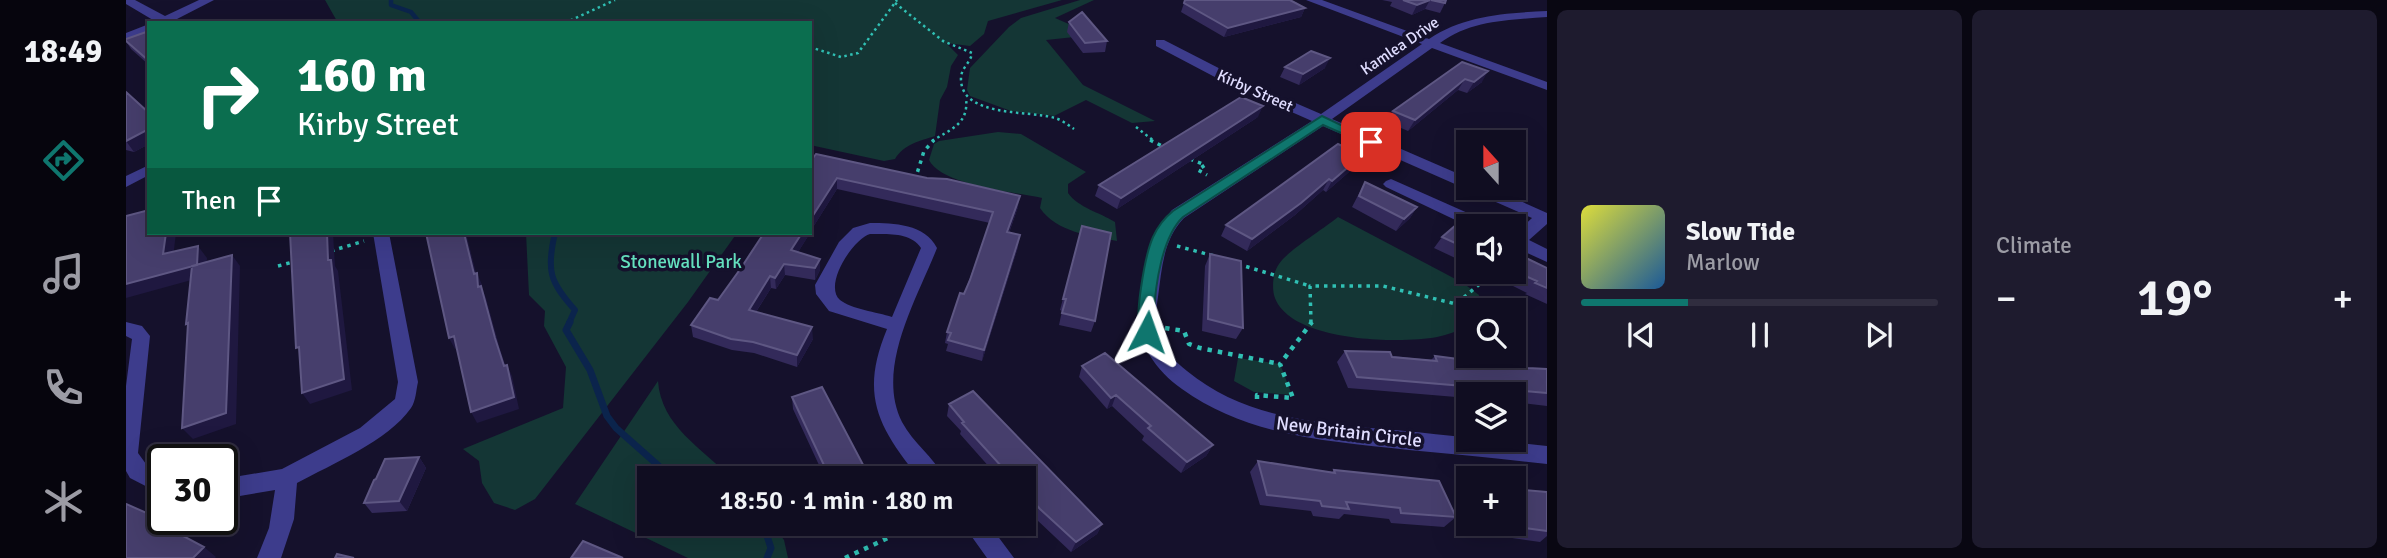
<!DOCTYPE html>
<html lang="en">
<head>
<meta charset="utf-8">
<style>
  :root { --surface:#100d21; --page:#1e1b2e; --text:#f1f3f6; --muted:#9c9ca5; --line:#302d3f; --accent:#0f766e }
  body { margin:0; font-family:Signika,sans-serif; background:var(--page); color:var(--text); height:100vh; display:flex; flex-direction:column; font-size:26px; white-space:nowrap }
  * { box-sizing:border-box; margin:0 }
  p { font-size:23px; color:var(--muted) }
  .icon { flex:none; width:38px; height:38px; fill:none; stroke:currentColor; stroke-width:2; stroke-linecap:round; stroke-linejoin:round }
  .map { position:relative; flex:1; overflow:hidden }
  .details { display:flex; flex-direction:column; gap:10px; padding:10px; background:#090712; width:840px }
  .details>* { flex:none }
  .top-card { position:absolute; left:21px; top:21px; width:665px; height:214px; border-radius:0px; box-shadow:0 7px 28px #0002,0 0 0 2px var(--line); background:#0b6e4f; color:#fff; overflow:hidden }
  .needle { width:46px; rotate:339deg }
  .tools { position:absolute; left:1330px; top:130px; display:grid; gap:14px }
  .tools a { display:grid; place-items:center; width:70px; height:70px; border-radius:0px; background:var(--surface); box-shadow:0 7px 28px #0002,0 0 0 2px var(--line); font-size:35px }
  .speed { position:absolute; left:21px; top:444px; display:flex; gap:14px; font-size:35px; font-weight:700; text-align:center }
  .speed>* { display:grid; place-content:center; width:91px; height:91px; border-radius:50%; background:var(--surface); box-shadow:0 7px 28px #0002,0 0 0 2px var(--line); line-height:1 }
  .speed .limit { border:4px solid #111; border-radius:10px; background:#fff; color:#111 }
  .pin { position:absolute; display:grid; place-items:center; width:60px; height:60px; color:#fff; margin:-30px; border-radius:14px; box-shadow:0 4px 10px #0006 }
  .me { position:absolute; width:77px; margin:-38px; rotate:4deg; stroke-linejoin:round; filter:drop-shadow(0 0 5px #0008) }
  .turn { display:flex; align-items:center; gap:24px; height:147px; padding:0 35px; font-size:32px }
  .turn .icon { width:91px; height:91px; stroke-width:2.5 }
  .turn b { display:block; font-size:49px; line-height:60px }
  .then { display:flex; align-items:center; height:66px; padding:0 35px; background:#0003; gap:14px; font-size:26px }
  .big { font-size:52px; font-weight:600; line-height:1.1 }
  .details .widget { flex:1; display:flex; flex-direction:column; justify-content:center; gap:10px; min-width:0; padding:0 24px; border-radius:10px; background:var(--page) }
  .song { display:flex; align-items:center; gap:21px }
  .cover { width:84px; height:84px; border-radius:10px; background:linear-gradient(135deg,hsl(60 70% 55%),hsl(210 70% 35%)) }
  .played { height:7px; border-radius:4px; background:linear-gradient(90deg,var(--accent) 30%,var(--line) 30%) }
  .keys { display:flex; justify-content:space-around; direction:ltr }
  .heat { display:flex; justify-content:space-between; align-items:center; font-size:38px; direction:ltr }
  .details .tiles { flex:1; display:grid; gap:10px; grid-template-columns:repeat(2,1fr) }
  .trip { position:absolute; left:511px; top:466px; width:399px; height:70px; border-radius:0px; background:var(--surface); box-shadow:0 7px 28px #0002,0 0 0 2px var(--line); font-weight:600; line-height:70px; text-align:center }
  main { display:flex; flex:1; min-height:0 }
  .menu { display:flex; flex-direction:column; width:126px; justify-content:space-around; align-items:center; background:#06050d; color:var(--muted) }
  .menu .icon { width:49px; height:49px }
  .menu .selected { color:var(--accent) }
  .menu b { font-size:32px; color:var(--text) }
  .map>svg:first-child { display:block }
  .green { fill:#143635 }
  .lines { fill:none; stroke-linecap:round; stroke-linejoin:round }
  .stream-far2 { stroke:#0b244c; stroke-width:4.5 }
  .stream-far1 { stroke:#0b244c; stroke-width:6 }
  .stream { stroke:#0b244c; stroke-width:7 }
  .path-far2 { stroke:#30c0b4; stroke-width:2.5; stroke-dasharray:2.5 3.5; stroke-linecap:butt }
  .path-far1 { stroke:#30c0b4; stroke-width:3.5; stroke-dasharray:3.5 5; stroke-linecap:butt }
  .path { stroke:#30c0b4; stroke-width:4.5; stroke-dasharray:4.5 6; stroke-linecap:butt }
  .minor { fill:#3d3c8c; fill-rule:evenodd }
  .wall { fill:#332a5a }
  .shaded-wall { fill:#1f1840 }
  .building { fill:#463e6c; stroke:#5e5783; stroke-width:2 }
  .route { fill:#0f766e; stroke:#0a4d48; stroke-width:2 }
  .labels { text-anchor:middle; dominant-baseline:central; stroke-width:7; stroke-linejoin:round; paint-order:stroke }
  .far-street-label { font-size:16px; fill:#e0ddff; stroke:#15112c }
  .park-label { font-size:19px; fill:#65e2c0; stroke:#15112c }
  .street-label { font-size:19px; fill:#e0ddff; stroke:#15112c }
</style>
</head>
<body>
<main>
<nav class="menu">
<b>18:49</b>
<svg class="icon selected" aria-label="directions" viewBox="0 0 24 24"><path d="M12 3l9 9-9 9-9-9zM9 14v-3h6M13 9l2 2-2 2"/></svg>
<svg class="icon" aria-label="music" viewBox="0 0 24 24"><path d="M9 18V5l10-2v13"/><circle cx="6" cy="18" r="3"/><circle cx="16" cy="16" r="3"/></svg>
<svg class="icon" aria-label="phone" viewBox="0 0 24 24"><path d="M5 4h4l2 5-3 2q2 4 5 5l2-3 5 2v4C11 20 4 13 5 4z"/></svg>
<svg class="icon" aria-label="climate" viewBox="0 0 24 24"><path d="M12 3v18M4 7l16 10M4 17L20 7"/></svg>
</nav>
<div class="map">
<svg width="1421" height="558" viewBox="0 0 1421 558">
  <rect width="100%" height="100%" fill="#15112c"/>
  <path class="green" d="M199,0H936L862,21L858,34L844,46L820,43L832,55L825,66L821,87L814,100L809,136C794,141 778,144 769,159L758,161L684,145V23H212Z
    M954,0H968L929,18L945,25L958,36L920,40L957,85L1029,121L1006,123L960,100L928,116L885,111L844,96L841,90L844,68L883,27L895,18Z
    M872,132L895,134L960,172L942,184V193C953,208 973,212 989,222L991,241C964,235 931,233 914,208L916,198C888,192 815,185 803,160L808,144L813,141Z
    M1212,217L1337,283L1353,295L1352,310H1342V327C1332,330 1322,335 1311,337C1272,344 1161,342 1148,295C1146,286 1147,272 1153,264C1161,251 1199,228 1212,217Z
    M400,233H611L562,302L409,499L389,510L368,503L356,483L353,461L337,449L437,408L440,367L418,326L419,311L403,295Z
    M1112,358L1154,364L1166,395L1128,392L1108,381Z
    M532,381C535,426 576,448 605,478H523V523H645L658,540L662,558H562L449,504Z"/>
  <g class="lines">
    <path class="stream-far2" d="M265,0V5L285,12L294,23"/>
    <path class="stream-far1" d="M429,233C420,271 424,282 449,310L443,323"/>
    <path class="stream" d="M444,322L440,330L464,370L481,416L490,428L534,467L551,478
      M629,523L640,533L645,548L641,558"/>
    <path class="path-far2" d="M769,3L817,41L846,53C845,62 836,67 835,77C833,118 903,110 929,118C936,120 942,125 948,129
      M439,23L489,0
      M684,47L715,57L732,53L771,0
      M1010,127L1028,141
      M806,141C825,129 843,124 840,98"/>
    <path class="path-far1" d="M1024,140L1038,147
      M1064,159L1079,165L1072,170L1081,175
      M789,180L798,151L808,140
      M1051,246L1088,256
      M205,251L238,241
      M1112,264L1184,286
      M152,266L167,262
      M1330,304L1342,314
      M1185,323L1184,286H1257L1330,304L1369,271"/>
    <path class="path" d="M1039,328L1058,331L1063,344L1074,348L1154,364
      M1388,354L1399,369
      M1131,399V395L1167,398L1154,364L1186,322
      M719,558L794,523"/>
    <path class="minor" d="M0,0H9L39,16L73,0H88L51,19L60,23H32L0,4Z
      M1180,0H1196L1303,39C1338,15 1380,13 1421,11V17C1384,20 1345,20 1314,43L1421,82V90L1306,48L1206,119L1342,178V187H1363L1421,213V224L1403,240L1421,249V262L1388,247V235L1406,218L1197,126L1058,218C1037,240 1036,268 1032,297C1030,309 1029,322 1032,334C1036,350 1049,361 1061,371C1123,422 1203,424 1279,431C1328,436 1372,441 1421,446V464C1375,459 1329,454 1283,450C1203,441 1123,437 1056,389C1024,366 1008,337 1014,298C1019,265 1023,236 1046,210L1186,121L1104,85L1030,46V40H1038L1114,79L1195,114L1296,44Z
      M23,24V32L0,42V33Z
      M23,165V175L0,187V176Z
      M1265,179L1362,222L1364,226H1342L1260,187L1257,184L1260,181Z
      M744,223C768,223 799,224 811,248C791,299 749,368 776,422C787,443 808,457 818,478H793C751,426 734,394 761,329L703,311L690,294L689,285L713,242L727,228ZM744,234C761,234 785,232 795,248L766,317C751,312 725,309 714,300C697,285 727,239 744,234Z
      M247,233H263L292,382C290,390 290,401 285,408C262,441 206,464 171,483L168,519L155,558H131L143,528L149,490L96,499V479L156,469L234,428L269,399L272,382Z
      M0,322L16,326L24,336L12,453L20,464L37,474V495L4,478L0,471V386L6,339L0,336Z
      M836,523H862L888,558H861Z"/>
  </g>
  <path class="wall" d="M1059,0L1179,8L1175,17L1098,37L1055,12Z
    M1256,0H1321L1320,1L1314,13L1299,9L1286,15L1264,6L1266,2Z
    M943,22L981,41L979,52L957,53L941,32Z
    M23,31V65L5,49L0,41V39Z
    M1336,62L1356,82L1341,93L1332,90L1282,131L1261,122L1267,111Z
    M1159,67L1199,68L1173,85L1154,77Z
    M0,92L22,112L23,111V144L8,152L0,150Z
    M1132,117L991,209L969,196L973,185Z
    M684,162L892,207L883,233L892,247L856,361L820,351L822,344L819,343L821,332L838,294L864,223L711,189L684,232Z
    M1230,166L1200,192L1197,190L1169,215L1121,251L1095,236L1100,225Z
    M1239,182L1291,207L1284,218L1270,231L1226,207Z
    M956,226L969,321L965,332L933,325L936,311L934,310Z
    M1342,231V264L1308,248L1316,237Z
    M684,233L672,252L694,270L689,280L659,275L650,289L645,288L630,312L687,339L671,367L628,353L606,350L567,337L565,325L592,300L615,268Z
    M1084,254L1117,328L1110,339L1076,331L1079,266Z
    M1421,268V304L1399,294L1401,293L1379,282L1388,271Z
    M1219,351L1305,360L1309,356L1402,368L1421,369V406L1388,402V394H1342V398L1222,388L1211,362Z
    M956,366L1087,445L1080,456L1055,473L1016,440L1018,436L986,406L981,409L953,377Z
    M666,397L744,478H699L667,409Z
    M823,404L976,524L971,534L945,552L910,519L898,505V478H873L834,434L835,431L821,416Z
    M293,457L300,468L281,511L246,513L238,503L250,479Z
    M1132,461L1206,472L1208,470L1330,517L1318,527L1265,523L1263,519L1218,514L1213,519L1187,516L1185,511L1134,505L1124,472Z
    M1388,489L1421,492V536L1414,542L1386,538L1384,533L1356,530L1353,523H1388Z
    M726,523H754L730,533Z"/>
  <path class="shaded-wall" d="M1304,0L1299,9L1286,15L1291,5Z
    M1179,8L1175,17L1098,37L1102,28Z
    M1204,58L1199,68L1173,85L1177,74Z
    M1362,71L1356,82L1341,93L1348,82Z
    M1339,79L1332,90L1282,131L1289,120Z
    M1137,106L1132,117L991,209L995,198Z
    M23,129V144L8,152L0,141Z
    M1236,155L1230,166L1200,192L1206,181Z
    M711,178V189L684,232V220Z
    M1203,179L1197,190L1169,215L1121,251L1126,239Z
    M894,196L892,207L879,243L881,232Z
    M1291,207L1284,218L1270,231L1278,219Z
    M40,233H50L46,266L37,254Z
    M201,233H207L209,266L212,271L226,390L184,404L176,393L202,260Z
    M338,233H340L351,277V273L356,285V289L360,298L374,349L383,376L381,365L386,376L393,409L351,423L345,412L378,366L352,287Z
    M676,233H684L666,262L665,250Z
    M894,235L892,247L856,361L858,350Z
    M72,246L81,258L80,276L0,298V284Z
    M106,255L114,266L110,424L67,439L56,428Z
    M694,259V270L689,280V268Z
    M658,264L659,275L650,289L649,278Z
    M644,276L645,288L624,321L623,310Z
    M686,327L687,339L671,367V355Z
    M328,336L334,347L329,349L323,338Z
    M990,395L986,406L981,409L985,398Z
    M1087,445L1080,456L1055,473L1061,462Z
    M293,457L300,468L281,511L273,501Z
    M730,523H754L730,533Z
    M46,524L58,535L54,538L42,528Z
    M976,524L971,534L945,552L950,542Z
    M78,547L90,557L89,558H67Z"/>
  <path class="building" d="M1059,0H1164L1179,8L1102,28L1058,3Z
    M1277,0H1304L1291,5Z
    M1305,0H1320L1319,3Z
    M956,12L981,41L959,43L943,22Z
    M23,31V61L0,41V39Z
    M1185,51L1204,58L1177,74L1159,67Z
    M1336,62L1362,71L1348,82L1339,79L1289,120L1267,111Z
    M0,92L22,112L23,111V129L0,141Z
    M1115,97L1137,106L995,198L973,185Z
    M1212,144L1236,155L1206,181L1203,179L1175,203L1126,239L1100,225Z
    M690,154L801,178L821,179L894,196L881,232L894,235L858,350L822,340L825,333L821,332L834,293L838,294L844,280L867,212L711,178L684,220V162Z
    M1239,182L1291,207L1278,219L1233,196Z
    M23,210V233H40L37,254L72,246L71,265L0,284V216Z
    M1330,225L1342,231V249L1316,237Z
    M956,226L985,233L969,321L936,313L940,299H937Z
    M164,233H201L202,260H205L218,379L176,393L173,347L170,348Z
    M300,233H338L348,274L351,273L352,287L355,286L369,338L378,366L381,365L388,397L345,412L328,336L323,338Z
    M638,233H676L665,250L694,259L689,268L658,264L649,278L644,276L623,310L686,327L671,355L627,342L605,339L565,325L584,298L592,300L615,268Z
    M1084,254L1115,261L1117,328L1082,319Z
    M106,255L100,413L56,428L62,323L60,324L66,266Z
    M1400,258L1421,268V288L1409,283L1411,281L1388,271Z
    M1219,351L1264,352L1266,357L1311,361L1309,356L1402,368L1421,369V393L1231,377Z
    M979,353L1087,445L1061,462L1022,428L1025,426L990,395L985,398L956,366Z
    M696,387L744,478H704L666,397Z
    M847,391L976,524L950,542L914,509L898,491V478H886L836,423L838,422L823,404Z
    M293,457L273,501L238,503L248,480L250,479L259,459Z
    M1132,461L1209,473L1208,470L1313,481L1330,517L1275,513L1274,508L1220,502L1223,509L1196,506L1194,501L1141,495Z
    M1388,489L1421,492V531L1399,528L1396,523L1388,522Z
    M0,504L46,524L42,528L78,547L67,558H0Z
    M457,541L497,558H445Z
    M211,554L228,558H209Z"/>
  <path class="route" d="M1196,116L1251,142L1249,144H1240L1197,125L1057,217C1036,237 1029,286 1028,315C1028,323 1030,329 1027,337H1015C1007,321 1019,255 1027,237C1032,226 1037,219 1047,211Z"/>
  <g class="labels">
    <g class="far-street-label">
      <text transform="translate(1274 46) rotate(-34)">Kamlea Drive</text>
      <text transform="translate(1129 91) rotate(24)">Kirby Street</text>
    </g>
    <g class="park-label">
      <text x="555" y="262">Stonewall Park</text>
    </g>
    <g class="street-label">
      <text transform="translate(1223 432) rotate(7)">New Britain Circle</text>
    </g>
  </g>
</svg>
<div class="tools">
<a><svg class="needle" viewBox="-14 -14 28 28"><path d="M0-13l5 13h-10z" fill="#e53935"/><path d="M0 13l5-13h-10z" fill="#9c9ca5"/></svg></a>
<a><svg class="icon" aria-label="sound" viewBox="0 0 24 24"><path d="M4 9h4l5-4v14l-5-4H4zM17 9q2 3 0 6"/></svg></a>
<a><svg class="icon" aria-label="search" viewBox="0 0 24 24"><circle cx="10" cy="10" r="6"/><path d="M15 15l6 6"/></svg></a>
<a><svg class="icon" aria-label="layers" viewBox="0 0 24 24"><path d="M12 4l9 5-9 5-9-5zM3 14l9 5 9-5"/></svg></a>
<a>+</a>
</div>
<div class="speed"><div class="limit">30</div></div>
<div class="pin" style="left:1245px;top:142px;background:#d93025"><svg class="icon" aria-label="arrive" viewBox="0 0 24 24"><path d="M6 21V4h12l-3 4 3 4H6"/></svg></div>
<svg class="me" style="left:1021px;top:332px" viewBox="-20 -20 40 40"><path d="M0-17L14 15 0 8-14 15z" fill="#0f766e" stroke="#fff" stroke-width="4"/></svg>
<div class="trip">18:50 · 1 min · 180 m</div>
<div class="top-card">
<div class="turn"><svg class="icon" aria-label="right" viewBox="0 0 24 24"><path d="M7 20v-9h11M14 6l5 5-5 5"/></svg><div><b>160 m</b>Kirby Street</div></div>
<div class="then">Then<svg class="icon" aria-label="arrive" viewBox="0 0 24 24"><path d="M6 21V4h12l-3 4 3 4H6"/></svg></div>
</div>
</div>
<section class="details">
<div class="tiles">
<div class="widget">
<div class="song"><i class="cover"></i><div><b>Slow Tide</b><p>Marlow</p></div></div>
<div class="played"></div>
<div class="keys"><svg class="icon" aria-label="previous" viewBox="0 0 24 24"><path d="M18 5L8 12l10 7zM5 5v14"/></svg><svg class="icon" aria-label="pause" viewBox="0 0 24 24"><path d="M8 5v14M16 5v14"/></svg><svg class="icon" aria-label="next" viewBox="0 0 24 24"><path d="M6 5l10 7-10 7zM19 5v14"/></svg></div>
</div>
<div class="widget"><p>Climate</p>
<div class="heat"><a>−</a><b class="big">19°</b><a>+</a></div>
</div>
</div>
</section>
</main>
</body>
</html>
